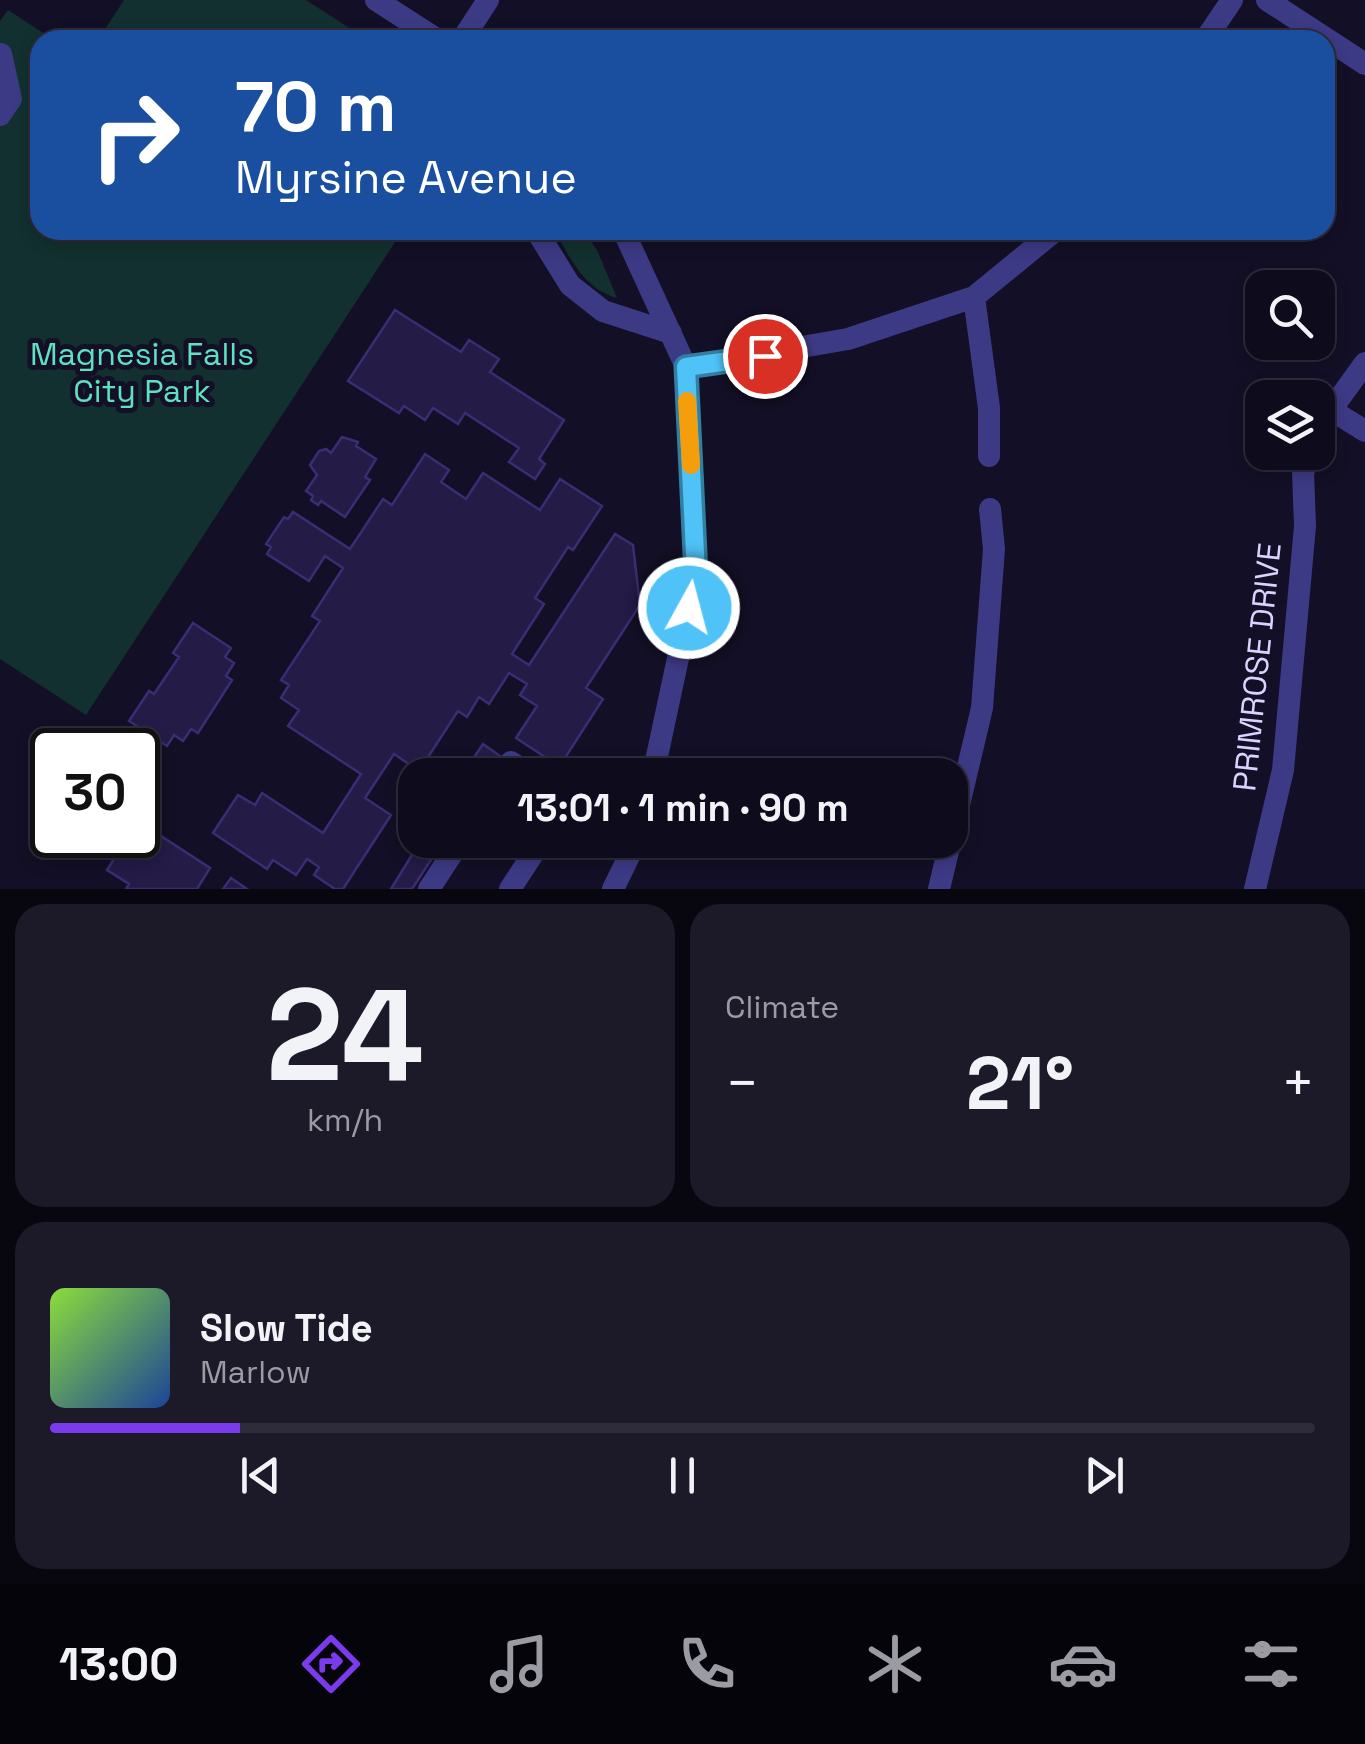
<!DOCTYPE html>
<html lang="en">
<head>
<meta charset="utf-8">
<style>
  :root { --surface:#0e0b1c; --page:#1c1929; --text:#f1f3f6; --muted:#9b9ba3; --line:#2e2b3b; --accent:#7c3aed }
  body { margin:0; font-family:"Space Grotesk",sans-serif; background:var(--page); color:var(--text); height:100vh; display:flex; flex-direction:column; font-size:38px; white-space:nowrap }
  * { box-sizing:border-box; margin:0 }
  p { font-size:32px; color:var(--muted) }
  .icon { flex:none; width:55px; height:55px; fill:none; stroke:currentColor; stroke-width:2; stroke-linecap:round; stroke-linejoin:round }
  .map { position:relative; height:889px; overflow:hidden }
  .details { display:flex; flex-direction:column; gap:15px; padding:15px; background:#08060f; flex:1 }
  .details>* { flex:none }
  .guide { position:absolute; left:30px; top:30px; width:1305px; height:210px; border-radius:30px; box-shadow:0 5px 15px #0003,0 0 0 2px var(--line); background:#1a4fa0; color:#fff; overflow:hidden }
  .tools { position:absolute; left:1245px; top:270px; display:grid; gap:20px }
  .tools a { display:grid; place-items:center; width:90px; height:90px; border-radius:20px; background:var(--surface); box-shadow:0 5px 15px #0003,0 0 0 2px var(--line); font-size:50px }
  .speed { position:absolute; left:30px; top:728px; display:flex; gap:20px; font-size:50px; font-weight:700; text-align:center }
  .speed>* { display:grid; place-content:center; width:130px; height:130px; border-radius:50%; background:var(--surface); box-shadow:0 5px 15px #0003,0 0 0 2px var(--line); line-height:1 }
  .speed .limit { border:5px solid #111; border-radius:15px; background:#fff; color:#111 }
  .pin { position:absolute; display:grid; place-items:center; width:85px; height:85px; color:#fff; margin:-42px; border:5px solid #fff; border-radius:50%; box-shadow:0 2px 10px #0007 }
  .me { position:absolute; width:110px; margin:-55px; rotate:7deg; stroke-linejoin:round; filter:drop-shadow(0 0 8px #0008) }
  .turn { display:flex; align-items:center; gap:35px; height:210px; padding:0 40px; font-size:45px }
  .turn .icon { width:130px; height:130px; stroke-width:2.5 }
  .turn b { display:block; font-size:70px; line-height:85px }
  .big { font-size:75px; font-weight:700; line-height:1.1 }
  .details .widget { flex:1; display:flex; flex-direction:column; justify-content:center; gap:15px; min-width:0; padding:0 35px; border-radius:30px; background:var(--page) }
  .details .dial { align-items:center; gap:0 }
  .dial b { font-size:130px; line-height:1 }
  .song { display:flex; align-items:center; gap:30px }
  .cover { width:120px; height:120px; border-radius:15px; background:linear-gradient(135deg,hsl(90 70% 55%),hsl(220 70% 35%)) }
  .played { height:10px; border-radius:5px; background:linear-gradient(90deg,var(--accent) 15%,var(--line) 15%) }
  .keys { display:flex; justify-content:space-around; direction:ltr }
  .heat { display:flex; justify-content:space-between; align-items:center; font-size:55px; direction:ltr }
  .details .tiles { flex:1; display:grid; gap:15px; grid-template-columns:1fr 1fr }
  .widget:last-child { grid-column:span 2 }
  .trip { position:absolute; left:398px; top:758px; width:570px; height:100px; border-radius:30px; background:var(--surface); box-shadow:0 5px 15px #0003,0 0 0 2px var(--line); font-weight:700; line-height:100px; text-align:center }
  .dock { display:flex; height:160px; justify-content:space-around; align-items:center; background:#06040b; color:var(--muted) }
  .dock .icon { width:70px; height:70px }
  .dock .current { color:var(--accent) }
  .dock b { font-size:45px; color:var(--text) }
  .map>svg:first-child { display:block }
  .green { fill:#12302f }
  .building { fill:#241b47; stroke:#3b2d73; stroke-width:2.5 }
  .lines { fill:none; stroke-linecap:round; stroke-linejoin:round }
  .minor { stroke:#3d3a85; stroke-width:22 }
  .route-casing { stroke:#337fa1; stroke-width:25 }
  .route { stroke:#4fc3f7; stroke-width:18 }
  .slow { stroke:#f59e0b; stroke-width:18 }
  .labels { text-anchor:middle; dominant-baseline:central; stroke-width:10; stroke-linejoin:round; paint-order:stroke }
  .park-label { font-size:32px; fill:#5fe0c0; stroke:#130f26 }
  .street-label { font-size:32px; fill:#d9d4ff; stroke:#130f26 }
</style>
</head>
<body>
<div class="map">
<svg width="1365" height="889" viewBox="0 0 1365 889">
  <rect width="100%" height="100%" fill="#130f26"/>
  <path class="green" d="M124,0H306L368,40H98Z
    M8,10L54,40H40V230H403L86,715L0,659V21Z
    M554,230H584L598,252L617,298C584,289 570,258 554,230Z"/>
  <path class="building" d="M395,310L461,352L469,340L499,359L490,372L564,420L539,459L545,464L535,479L509,462L519,448L465,413L458,424L433,408L425,420L404,406L399,413L348,381Z
    M342,437L358,442L356,446L376,459L365,477L370,480L345,517L321,501L318,505L311,500L313,496L306,491L317,475L310,465L319,451L326,449L331,453Z
    M425,454L449,470L441,482L466,499L483,473L540,510L560,479L602,506L573,550L568,547L535,598L544,604L512,654L529,665L615,534L633,545L640,605L586,688L603,699L561,764L557,765L516,738L537,706L520,695L527,684L509,673L489,704L479,697L467,717L458,711L419,771L394,754L365,798L391,815L343,889H335L314,875L319,867L307,859L296,875L273,860L267,869L213,833L238,795L255,805L262,793L323,833L361,774L288,726L299,710L281,698L289,685L281,680L320,621L312,616L343,568L325,556L309,581L267,554L271,547L266,544L284,517L288,519L293,512L350,549L383,499L392,505Z
    M193,623L231,648L225,657L234,663L226,676L232,680L198,733L191,729L183,741L174,735L167,746L129,721L149,691L154,694L179,657L173,653Z
    M483,744L500,756L487,775H462Z
    M138,821L210,868L197,889H126L129,884L107,870L129,835H138Z
    M421,840H444L412,889H391Z
    M231,878L247,889H223Z"/>
  <g class="lines">
    <path class="minor" d="M376,0L438,40
      M1267,0L1365,64
      M462,40L488,0
      M1205,40L1232,0
      M0,115L11,99L1,54
      M536,230L570,285L603,311L671,333
      M623,230L686,367L696,574L653,775
      M974,297L989,408V456
      M686,367L848,339L974,297L1056,230
      M1331,410L1365,431
      M1318,440L1331,410L1365,363
      M503,775L511,762L532,775
      M429,889L461,840
      M510,889L542,840
      M613,889L637,840
      M939,889L982,708L994,549L990,509
      M1255,889L1283,770L1305,526L1303,472L1312,452"/>
  </g>
  <g class="lines">
    <defs>
      <path id="route" d="M689,608L696,574L686,367L765,356"/>
    </defs>
    <use href="#route" class="route-casing"/>
    <use href="#route" class="route"/>
    <path class="slow" d="M687,401L691,465"/>
  </g>
  <g class="labels">
    <g class="park-label">
      <text x="142" y="354">Magnesia Falls<tspan x="142" dy="37">City Park</tspan></text>
    </g>
    <g class="street-label">
      <text transform="translate(1257 667) rotate(-84)">PRIMROSE DRIVE</text>
    </g>
  </g>
</svg>
<div class="tools">
<a><svg class="icon" aria-label="search" viewBox="0 0 24 24"><circle cx="10" cy="10" r="6"/><path d="M15 15l6 6"/></svg></a>
<a><svg class="icon" aria-label="layers" viewBox="0 0 24 24"><path d="M12 4l9 5-9 5-9-5zM3 14l9 5 9-5"/></svg></a>
</div>
<div class="speed"><div class="limit">30</div></div>
<div class="pin" style="left:765px;top:356px;background:#d93025"><svg class="icon" aria-label="arrive" viewBox="0 0 24 24"><path d="M6 21V4h12l-3 4 3 4H6"/></svg></div>
<svg class="me" style="left:689px;top:608px" viewBox="-20 -20 40 40"><circle r="17" fill="#4fc3f7" stroke="#fff" stroke-width="3"/><path d="M0-11L8 9 0 5-8 9z" fill="#fff"/></svg>
<div class="trip">13:01 · 1 min · 90 m</div>
<div class="guide">
<div class="turn"><svg class="icon" aria-label="right" viewBox="0 0 24 24"><path d="M7 20v-9h11M14 6l5 5-5 5"/></svg><div><b>70 m</b>Myrsine Avenue</div></div>
</div>
</div>
<section class="details">
<div class="tiles">
<div class="widget dial"><b>24</b><p>km/h</p></div>
<div class="widget"><p>Climate</p>
<div class="heat"><a>−</a><b class="big">21°</b><a>+</a></div>
</div>
<div class="widget">
<div class="song"><i class="cover"></i><div><b>Slow Tide</b><p>Marlow</p></div></div>
<div class="played"></div>
<div class="keys"><svg class="icon" aria-label="previous" viewBox="0 0 24 24"><path d="M18 5L8 12l10 7zM5 5v14"/></svg><svg class="icon" aria-label="pause" viewBox="0 0 24 24"><path d="M8 5v14M16 5v14"/></svg><svg class="icon" aria-label="next" viewBox="0 0 24 24"><path d="M6 5l10 7-10 7zM19 5v14"/></svg></div>
</div>
</div>
</section>
<nav class="dock">
<b>13:00</b>
<svg class="icon current" aria-label="directions" viewBox="0 0 24 24"><path d="M12 3l9 9-9 9-9-9zM9 14v-3h6M13 9l2 2-2 2"/></svg>
<svg class="icon" aria-label="music" viewBox="0 0 24 24"><path d="M9 18V5l10-2v13"/><circle cx="6" cy="18" r="3"/><circle cx="16" cy="16" r="3"/></svg>
<svg class="icon" aria-label="phone" viewBox="0 0 24 24"><path d="M5 4h4l2 5-3 2q2 4 5 5l2-3 5 2v4C11 20 4 13 5 4z"/></svg>
<svg class="icon" aria-label="climate" viewBox="0 0 24 24"><path d="M12 3v18M4 7l16 10M4 17L20 7"/></svg>
<svg class="icon" aria-label="car" viewBox="0 0 24 24"><path d="M5 17H2v-5l4-1 3-4h7l3 4 3 1v5h-3M9 17h6M6 11h13"/><circle cx="7" cy="17" r="2"/><circle cx="17" cy="17" r="2"/></svg>
<svg class="icon" aria-label="filters" viewBox="0 0 24 24"><path d="M4 7h16M4 17h16"/><circle cx="9" cy="7" r="2"/><circle cx="15" cy="17" r="2"/></svg>
</nav>
</body>
</html>
